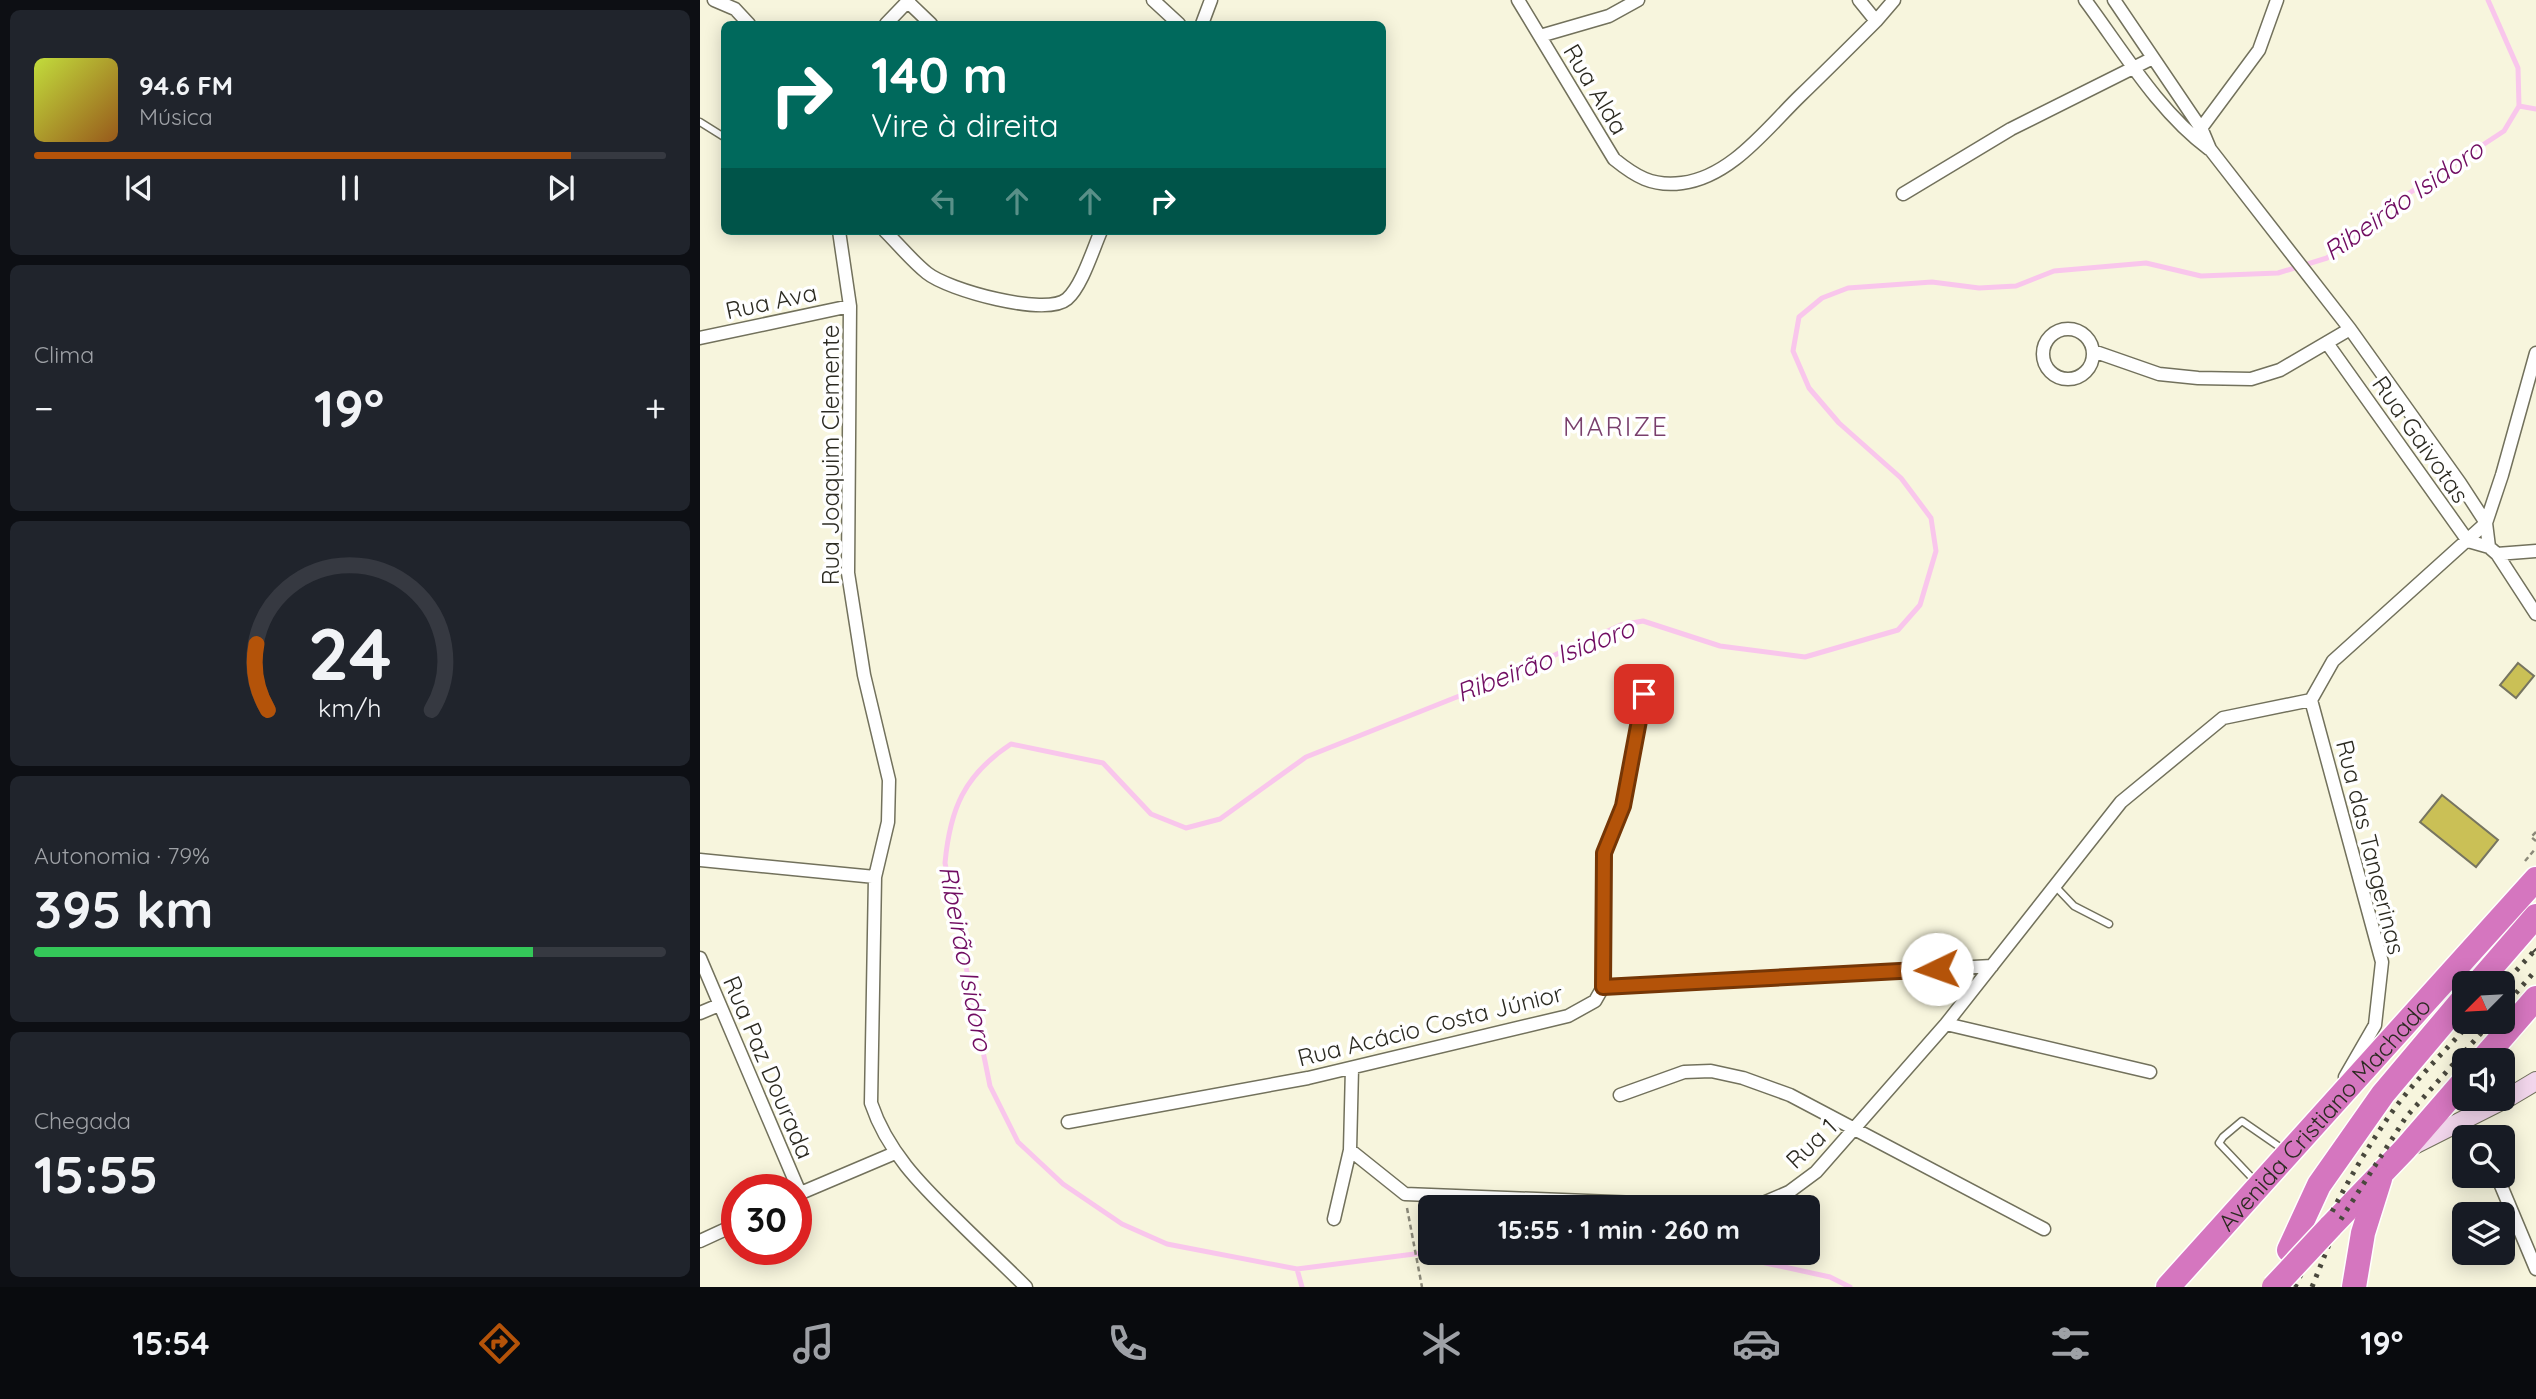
<!DOCTYPE html>
<html lang="pt">
<head>
<meta charset="utf-8">
<style>
  :root { --surface:#171b24; --page:#20242c; --text:#f1f3f6; --muted:#9ea1a6; --line:#363941; --accent:#b45309 }
  body { margin:0; font-family:Quicksand,sans-serif; background:var(--page); color:var(--text); height:100vh; display:flex; flex-direction:column; font-size:26px; white-space:nowrap }
  * { box-sizing:border-box; margin:0 }
  p { font-size:23px; color:var(--muted) }
  .icon { flex:none; width:38px; height:38px; fill:none; stroke:currentColor; stroke-width:2; stroke-linecap:round; stroke-linejoin:round }
  .map { position:relative; flex:1; overflow:hidden }
  .side { display:flex; flex-direction:column; gap:10px; padding:10px; background:#0d0f14; width:700px }
  .side>* { flex:none }
  .top-card { position:absolute; left:21px; top:21px; width:665px; height:214px; border-radius:10px; box-shadow:0 4px 18px #0003; background:#00695c; color:#fff; overflow:hidden }
  .needle { width:46px; rotate:246deg }
  .buttons { position:absolute; left:1752px; top:971px; display:grid; gap:14px }
  .buttons a { display:grid; place-items:center; width:63px; height:63px; border-radius:10px; background:var(--surface); box-shadow:0 4px 18px #0003; font-size:35px }
  .speed { position:absolute; left:21px; top:1174px; display:flex; gap:14px; font-size:35px; font-weight:700; text-align:center }
  .speed>* { display:grid; place-content:center; width:91px; height:91px; border-radius:50%; background:var(--surface); box-shadow:0 4px 18px #0003; line-height:1 }
  .speed .limit { border:10px solid #d22; background:#fff; color:#111 }
  .pin { position:absolute; display:grid; place-items:center; width:60px; height:60px; color:#fff; margin:-30px; border-radius:14px; box-shadow:0 4px 10px #0006 }
  .me { position:absolute; width:77px; margin:-38px; rotate:267deg; stroke-linejoin:round; filter:drop-shadow(0 0 5px #0008) }
  .turn { display:flex; align-items:center; gap:24px; height:147px; padding:0 35px; font-size:32px }
  .turn .icon { width:91px; height:91px; stroke-width:2.5 }
  .turn b { display:block; font-size:49px; line-height:60px }
  .lanes { display:flex; align-items:center; height:66px; padding:0 35px; background:#0003; justify-content:center; gap:35px; direction:ltr }
  .lanes .off { opacity:.35 }
  .big { font-size:52px; font-weight:700; line-height:1.1 }
  .side .tile { flex:1; display:flex; flex-direction:column; justify-content:center; gap:10px; min-width:0; padding:0 24px; border-radius:10px; background:var(--page) }
  .side .dial { align-items:center; gap:0 }
  .dial svg { height:182px; overflow:visible; fill:none; stroke:var(--line); stroke-width:7; stroke-linecap:round; text-anchor:middle }
  .dial text { fill:var(--text); stroke:none }
  .song { display:flex; align-items:center; gap:21px }
  .cover { width:84px; height:84px; border-radius:10px; background:linear-gradient(135deg,hsl(70 70% 55%),hsl(30 70% 35%)) }
  .played { height:7px; border-radius:4px; background:linear-gradient(90deg,var(--accent) 85%,var(--line) 85%) }
  .keys { display:flex; justify-content:space-around; direction:ltr }
  .heat { display:flex; justify-content:space-between; align-items:center; font-size:38px; direction:ltr }
  .charge { height:10px; border-radius:5px; background:linear-gradient(90deg,#34c759 79%,var(--line) 0) }
  .trip { position:absolute; left:718px; top:1195px; width:402px; height:70px; border-radius:10px; background:var(--surface); box-shadow:0 4px 18px #0003; font-weight:700; line-height:70px; text-align:center }
  .tab-bar { display:flex; height:112px; justify-content:space-around; align-items:center; background:#090b0e; color:var(--muted) }
  .tab-bar .icon { width:49px; height:49px }
  .tab-bar .on { color:var(--accent) }
  .tab-bar b { font-size:32px; color:var(--text) }
  main { display:flex; flex:1; min-height:0 }
  .map>svg:first-child { display:block }
  .lines { fill:none; stroke-linecap:round; stroke-linejoin:round }
  .stream { stroke:#f9c6ec; stroke-width:5 }
  .building { fill:#cac056; stroke:#777560; stroke-width:2 }
  .lane-casing { stroke:#72715c; stroke-width:9 }
  .street-casing { stroke:#72715c; stroke-width:15 }
  .secondary-casing { stroke:#72715c; stroke-width:20 }
  .highway-casing { stroke:#fff; stroke-width:27 }
  .path { stroke:#8b8979; stroke-width:2.5; stroke-dasharray:5 3.5; stroke-linecap:butt }
  .lane { stroke:#fff; stroke-width:6 }
  .street { stroke:#fff; stroke-width:12 }
  .secondary { stroke:#f2d6ec; stroke-width:18 }
  .highway { stroke:#d576bf; stroke-width:24 }
  .tram { stroke:#49483d; stroke-width:2 }
  .rail { stroke:#49483d; stroke-width:5; stroke-dasharray:3.5 7; stroke-linecap:butt }
  .highway-bridge-casing { stroke:#fff; stroke-width:27; stroke-linecap:butt }
  .highway-bridge { stroke:#d576bf; stroke-width:24 }
  .route-casing { stroke:#753606; stroke-width:18 }
  .route { stroke:#b45309; stroke-width:12 }
  .labels { text-anchor:middle; dominant-baseline:central; stroke-width:7; stroke-linejoin:round; paint-order:stroke }
  .street-label { font-size:24px; fill:#2c2b22; stroke:#fff }
  .water-label { font-size:26px; font-style:italic; fill:#700c61; stroke:#fff }
  .neighbourhood-label { font-size:26px; letter-spacing:2px; fill:#793f6c; stroke:#fff }
</style>
</head>
<body>
<main>
<section class="side">
<div class="tile">
<div class="song"><i class="cover"></i><div><b>94.6 FM</b><p>Música</p></div></div>
<div class="played"></div>
<div class="keys"><svg class="icon" aria-label="previous" viewBox="0 0 24 24"><path d="M18 5L8 12l10 7zM5 5v14"/></svg><svg class="icon" aria-label="pause" viewBox="0 0 24 24"><path d="M8 5v14M16 5v14"/></svg><svg class="icon" aria-label="next" viewBox="0 0 24 24"><path d="M6 5l10 7-10 7zM19 5v14"/></svg></div>
</div>
<div class="tile"><p>Clima</p>
<div class="heat"><a>−</a><b class="big">19°</b><a>+</a></div>
</div>
<div class="tile dial"><svg viewBox="0 0 100 80">
<path d="M14 69A42 42 0 1 1 86 69"/>
<path d="M14 69A42 42 0 0 1 9 40" stroke="#b45309"/>
<text x="50" y="56" font-size="32" font-weight="700">24</text>
<text x="50" y="72" font-size="11">km/h</text>
</svg></div>
<div class="tile"><p>Autonomia · 79%</p><b class="big">395 km</b><div class="charge"></div></div>
<div class="tile"><p>Chegada</p><b class="big">15:55</b></div>
</section>
<div class="map">
<svg width="1836" height="1287" viewBox="0 0 1836 1287">
  <rect width="100%" height="100%" fill="#f7f5dd"/>
  <g class="lines">
    <path class="stream" d="M1819,106L1836,109
      M730,1252L597,1269L467,1244L422,1224L363,1184L318,1142L290,1086L245,863C250,809 264,775 311,744L403,763L451,814L486,828L520,819L606,757L802,679L921,625L943,621L1020,646L1105,657L1198,630L1220,605L1236,551L1231,518L1201,478L1139,423L1109,388L1093,351L1099,317L1122,298L1148,288L1232,282L1279,288L1316,286L1354,271L1446,263L1501,276L1578,273L1627,258L1685,209L1804,131L1819,106L1818,68L1788,0
      M1020,1253L1130,1277L1150,1287
      M597,1269L602,1287"/>
  </g>
  <path class="building" d="M1818,663L1834,676L1816,698L1800,685Z
    M1742,795L1798,840L1776,867L1720,822Z"/>
  <g class="lines">
    <defs>
      <path id="lane" d="M0,122L24,137
        M1355,886L1374,906L1409,924
        M1555,1181L1519,1143L1523,1137L1542,1121L1584,1150"/>
      <path id="street" d="M14,0L35,9L49,24
        M453,0L479,24
        M818,0L914,159C935,176 952,187 982,183C1031,177 1067,128 1100,96C1126,71 1151,46 1176,21L1194,0
        M1159,0L1176,21
        M1385,0C1423,51 1458,111 1509,149
        M1414,0L1502,130L1510,149L1650,329L1760,483L1786,523L1789,547
        M207,1L231,24
        M186,24L209,0
        M502,24L511,0
        M840,36L909,16L938,0
        M1496,135L1559,50L1577,0
        M1203,194L1311,129L1453,58
        M139,231L150,306L148,573L164,675L189,780L188,822L175,877L171,1103C187,1151 220,1184 256,1219C279,1242 303,1264 326,1287
        M185,231C199,245 212,261 227,273C248,290 346,317 367,299C382,286 393,249 401,231
        M1343 354a25 25 0 1 1 50 0a25 25 0 1 1-50 0Z
        M0,338L150,306
        M1627,343L1768,541L1789,547L1797,554L1836,614
        M1393,351L1459,374L1498,378L1551,379L1580,370L1650,329
        M1797,554L1836,551
        M1611,700L1682,962L1675,1025L1645,1077
        M1611,700L1633,661L1786,523L1802,475L1836,353
        M0,860L175,877
        M0,958L100,1193
        M903,987L904,853L923,805L944,694
        M0,1013L19,1005
        M1246,1024L1450,1072
        M920,1095L984,1072L1011,1071L1043,1078L1090,1095L1344,1229
        M368,1122L608,1078L868,1016L895,1001L903,987L1292,966
        M650,1150L705,1194L1015,1206L1061,1204L1089,1192L1116,1172L1246,1024L1421,802L1523,718L1611,700
        M1797,1176L1836,1269
        M96,1195L195,1153
        M634,1219L650,1150L652,1068
        M0,1241L37,1224"/>
      <path id="secondary" d="M1714,1145L1811,1096L1836,1081"/>
      <g id="highway">
        <path d="M1777,984L1836,916"/>
        <path d="M1782,1060L1836,998"/>
        <path d="M1630,1227L1705,1149L1764,1081"/>
        <path d="M1589,1250L1619,1185L1683,1094L1764,998"/>
        <path id="s1" d="M1468,1287L1836,879"/>
        <path d="M1654,1287L1663,1233L1680,1179"/>
      </g>
    </defs>
    <use href="#lane" class="lane-casing"/>
    <use href="#street" class="street-casing"/>
    <use href="#secondary" class="secondary-casing"/>
    <use href="#highway" class="highway-casing"/>
    <path class="path" d="M1836,832L1831,837L1836,841
      M1825,861L1836,848
      M707,1208L722,1287"/>
    <use href="#lane" class="lane"/>
    <use href="#street" class="street"/>
    <use href="#secondary" class="secondary"/>
    <use href="#highway" class="highway"/>
    <path class="tram" d="M1833,952L1836,949"/>
    <path class="rail" d="M1802,986L1836,949
      M1802,1009L1836,970
      M1595,1287C1624,1226 1653,1167 1692,1112C1715,1080 1745,1051 1771,1022
      M1612,1287L1636,1227L1706,1117L1791,1022"/>
    <defs>
      <path id="highway-bridge" d="M1574,1287L1630,1227"/>
    </defs>
    <use href="#highway-bridge" class="highway-bridge-casing"/>
    <use href="#highway-bridge" class="highway-bridge"/>
  </g>
  <g class="lines">
    <defs>
      <path id="route" d="M944,694L923,806L904,853L903,987L1237,969"/>
    </defs>
    <use href="#route" class="route-casing"/>
    <use href="#route" class="route"/>
  </g>
  <g class="labels">
    <g class="street-label">
      <text transform="translate(896 89) rotate(59)">Rua Alda</text>
      <text transform="translate(71 301) rotate(-12)">Rua Ava</text>
      <text transform="translate(1721 439) rotate(55)">Rua Gaivotas</text>
      <text transform="translate(130 455) rotate(-90)">Rua Joaquim Clemente</text>
      <text transform="translate(1671 847) rotate(76)">Rua das Tangerinas</text>
      <text transform="translate(730 1025) rotate(-14)">Rua Acácio Costa Júnior</text>
      <text transform="translate(69 1067) rotate(67)">Rua Paz Dourada</text>
      <text stroke="none"><textPath href="#s1" startOffset="233">Avenida Cristiano Machado</textPath></text>
      <text transform="translate(1111 1143) rotate(-44)">Rua 1</text>
    </g>
    <g class="water-label">
      <text transform="translate(1703 200) rotate(-35)">Ribeirão Isidoro</text>
      <text transform="translate(845 660) rotate(-21)">Ribeirão Isidoro</text>
      <text transform="translate(266 958) rotate(79)">Ribeirão Isidoro</text>
    </g>
    <g class="neighbourhood-label">
      <text x="916" y="426">MARIZE</text>
    </g>
  </g>
</svg>
<div class="buttons">
<a><svg class="needle" viewBox="-14 -14 28 28"><path d="M0-13l5 13h-10z" fill="#e53935"/><path d="M0 13l5-13h-10z" fill="#9ea1a6"/></svg></a>
<a><svg class="icon" aria-label="sound" viewBox="0 0 24 24"><path d="M4 9h4l5-4v14l-5-4H4zM17 9q2 3 0 6"/></svg></a>
<a><svg class="icon" aria-label="search" viewBox="0 0 24 24"><circle cx="10" cy="10" r="6"/><path d="M15 15l6 6"/></svg></a>
<a><svg class="icon" aria-label="layers" viewBox="0 0 24 24"><path d="M12 4l9 5-9 5-9-5zM3 14l9 5 9-5"/></svg></a>
</div>
<div class="speed"><div class="limit">30</div></div>
<div class="pin" style="left:944px;top:694px;background:#d93025"><svg class="icon" aria-label="arrive" viewBox="0 0 24 24"><path d="M6 21V4h12l-3 4 3 4H6"/></svg></div>
<svg class="me" style="left:1237px;top:969px" viewBox="-20 -20 40 40"><circle r="19" fill="#fff"/><path d="M0-13L10 11 0 6-10 11z" fill="#b45309"/></svg>
<div class="trip">15:55 · 1 min · 260 m</div>
<div class="top-card">
<div class="turn"><svg class="icon" aria-label="right" viewBox="0 0 24 24"><path d="M7 20v-9h11M14 6l5 5-5 5"/></svg><div><b>140 m</b>Vire à direita</div></div>
<div class="lanes"><svg class="icon off" aria-label="left" viewBox="0 0 24 24"><path d="M17 20v-9H6M10 6l-5 5 5 5"/></svg><svg class="icon off" aria-label="ahead" viewBox="0 0 24 24"><path d="M12 20V5M6 11l6-6 6 6"/></svg><svg class="icon off" aria-label="ahead" viewBox="0 0 24 24"><path d="M12 20V5M6 11l6-6 6 6"/></svg><svg class="icon" aria-label="right" viewBox="0 0 24 24"><path d="M7 20v-9h11M14 6l5 5-5 5"/></svg></div>
</div>
</div>
</main>
<nav class="tab-bar">
<b>15:54</b>
<svg class="icon on" aria-label="directions" viewBox="0 0 24 24"><path d="M12 3l9 9-9 9-9-9zM9 14v-3h6M13 9l2 2-2 2"/></svg>
<svg class="icon" aria-label="music" viewBox="0 0 24 24"><path d="M9 18V5l10-2v13"/><circle cx="6" cy="18" r="3"/><circle cx="16" cy="16" r="3"/></svg>
<svg class="icon" aria-label="phone" viewBox="0 0 24 24"><path d="M5 4h4l2 5-3 2q2 4 5 5l2-3 5 2v4C11 20 4 13 5 4z"/></svg>
<svg class="icon" aria-label="climate" viewBox="0 0 24 24"><path d="M12 3v18M4 7l16 10M4 17L20 7"/></svg>
<svg class="icon" aria-label="car" viewBox="0 0 24 24"><path d="M5 17H2v-5l4-1 3-4h7l3 4 3 1v5h-3M9 17h6M6 11h13"/><circle cx="7" cy="17" r="2"/><circle cx="17" cy="17" r="2"/></svg>
<svg class="icon" aria-label="filters" viewBox="0 0 24 24"><path d="M4 7h16M4 17h16"/><circle cx="9" cy="7" r="2"/><circle cx="15" cy="17" r="2"/></svg>
<b>19°</b>
</nav>
</body>
</html>
